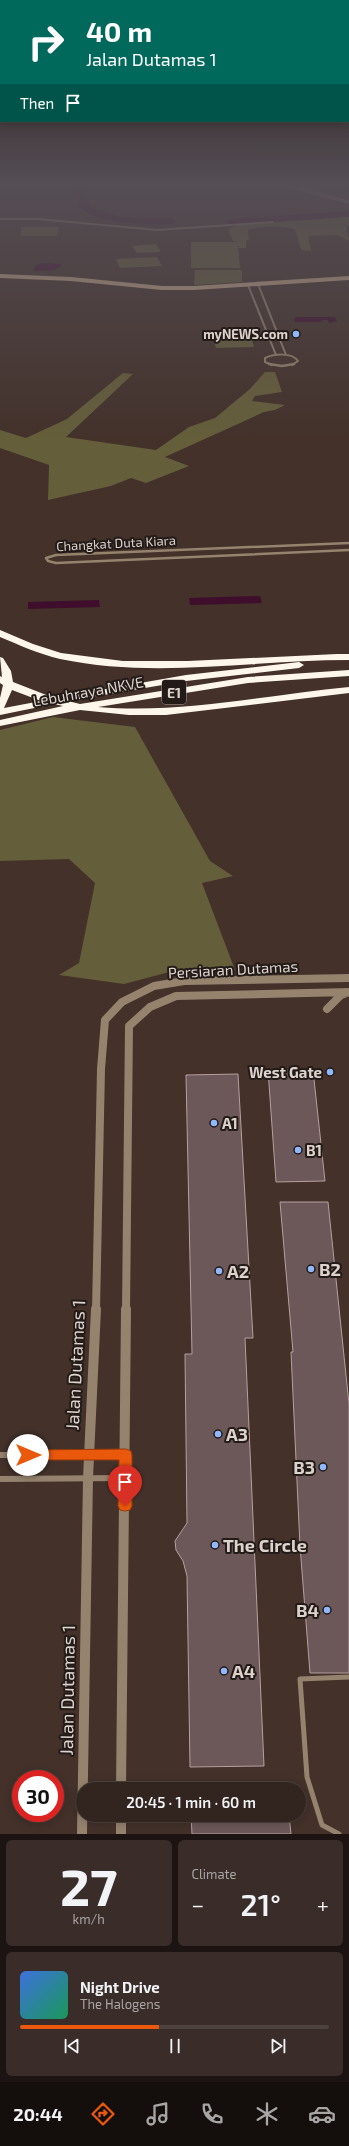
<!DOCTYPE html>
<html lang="en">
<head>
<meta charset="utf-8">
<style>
  :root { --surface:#322520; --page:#3a2d29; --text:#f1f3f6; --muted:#a8a5a5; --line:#4d423e; --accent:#ea580c }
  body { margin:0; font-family:"Exo 2",sans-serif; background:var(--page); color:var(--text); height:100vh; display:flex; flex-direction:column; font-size:15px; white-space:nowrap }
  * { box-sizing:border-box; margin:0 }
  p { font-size:13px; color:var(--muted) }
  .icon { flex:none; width:22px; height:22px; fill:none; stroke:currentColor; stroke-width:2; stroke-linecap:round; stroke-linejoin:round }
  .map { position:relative; height:1834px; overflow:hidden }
  .side { display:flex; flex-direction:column; gap:6px; padding:6px; background:#1c1412; flex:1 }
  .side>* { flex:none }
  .guide { position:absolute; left:0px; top:0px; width:349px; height:122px; box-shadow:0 2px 10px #0003,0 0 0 1px var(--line); background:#00695c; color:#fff; overflow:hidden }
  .speed { position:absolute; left:12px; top:1770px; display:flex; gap:8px; font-size:20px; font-weight:700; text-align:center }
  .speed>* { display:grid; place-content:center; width:52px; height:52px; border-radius:50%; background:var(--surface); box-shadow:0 2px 10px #0003,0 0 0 1px var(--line); line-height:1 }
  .speed .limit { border:6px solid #d22; background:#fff; color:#111 }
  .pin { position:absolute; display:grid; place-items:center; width:34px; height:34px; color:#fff; margin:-41px -17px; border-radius:50% 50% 50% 0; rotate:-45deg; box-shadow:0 0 4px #0007 }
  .pin .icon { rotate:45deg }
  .me { position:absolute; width:44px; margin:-22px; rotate:90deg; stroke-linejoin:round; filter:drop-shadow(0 0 3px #0008) }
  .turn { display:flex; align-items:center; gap:14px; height:84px; padding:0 20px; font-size:18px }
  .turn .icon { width:52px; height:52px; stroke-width:2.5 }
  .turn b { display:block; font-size:28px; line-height:34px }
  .then { display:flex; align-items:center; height:38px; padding:0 20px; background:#0003; gap:8px; font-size:15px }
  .big { font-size:30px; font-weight:600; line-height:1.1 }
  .side .card { flex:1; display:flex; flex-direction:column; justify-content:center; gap:6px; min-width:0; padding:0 14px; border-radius:6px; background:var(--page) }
  .side .dial { align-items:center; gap:0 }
  .dial b { font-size:52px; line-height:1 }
  .song { display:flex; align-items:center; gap:12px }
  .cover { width:48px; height:48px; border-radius:6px; background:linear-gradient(135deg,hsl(220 70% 55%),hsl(150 70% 35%)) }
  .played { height:4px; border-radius:2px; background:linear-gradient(90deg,var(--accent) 45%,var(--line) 45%) }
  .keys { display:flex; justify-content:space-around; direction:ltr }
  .heat { display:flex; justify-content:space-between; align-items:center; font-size:22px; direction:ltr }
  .side .tiles { flex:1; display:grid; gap:6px; grid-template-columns:1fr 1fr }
  .card:last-child { grid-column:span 2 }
  .trip { position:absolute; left:76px; top:1782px; width:230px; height:40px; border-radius:20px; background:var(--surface); box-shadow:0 2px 10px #0003,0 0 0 1px var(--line); font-weight:600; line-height:40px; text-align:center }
  .dock { display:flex; height:64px; justify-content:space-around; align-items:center; background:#140f0d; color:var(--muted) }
  .dock .icon { width:28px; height:28px }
  .dock .active { color:var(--accent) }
  .dock b { font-size:18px; color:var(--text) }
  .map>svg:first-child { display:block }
  .green { fill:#655e3a }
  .water { fill:#3e0e2c }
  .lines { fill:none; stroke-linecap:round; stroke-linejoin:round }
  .river { fill:#3e0e2c; fill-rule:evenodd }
  .building { fill:#6d5859; stroke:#b89fa0 }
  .pedestrian { stroke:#95836e; stroke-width:5 }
  .minor-far2 { stroke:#95836e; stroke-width:2 }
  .minor-far1 { stroke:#95836e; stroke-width:2.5 }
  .minor { stroke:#95836e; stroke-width:6 }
  .tertiary-far2 { stroke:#95836e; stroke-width:3.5 }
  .tertiary-far1 { stroke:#95836e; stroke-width:8 }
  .tertiary { stroke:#95836e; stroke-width:10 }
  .secondary { stroke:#cbae8d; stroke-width:4 }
  .motorway { fill:#fef5eb; fill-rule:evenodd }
  .route { fill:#ea580c; stroke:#983908 }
  .poi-dot { fill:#90b8fd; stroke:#231b18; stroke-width:1.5 }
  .labels { text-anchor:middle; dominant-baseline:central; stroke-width:4; stroke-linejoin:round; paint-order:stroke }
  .far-poi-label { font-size:13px; font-weight:bold; fill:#ded2cd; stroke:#231b18; text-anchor:end }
  .far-street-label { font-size:13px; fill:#ded2cd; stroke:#231b18 }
  .shield { fill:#231b18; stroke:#a69b97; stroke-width:1 }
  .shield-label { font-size:14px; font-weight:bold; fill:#ded2cd }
  .street-label { font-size:15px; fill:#ded2cd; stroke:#231b18 }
  .poi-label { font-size:15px; font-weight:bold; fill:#ded2cd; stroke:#231b18; text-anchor:start }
  .near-poi-label { font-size:18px; font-weight:bold; fill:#ded2cd; stroke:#231b18; text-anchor:start }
  .near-street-label { font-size:18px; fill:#ded2cd; stroke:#231b18 }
</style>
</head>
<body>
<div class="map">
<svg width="349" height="1834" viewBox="0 0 349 1834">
  <rect width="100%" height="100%" fill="#43312a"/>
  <path class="green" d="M325,217H349V225L346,226L349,241L337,235L308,236L311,251L301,250L295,229C280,226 262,225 248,230L249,240H246V248H239L238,245L240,268H191V242H238L233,241L228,229L239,225Z
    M22,227H58L57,236H20Z
    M156,244L161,252L137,253L132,246Z
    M157,257L162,266L120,268L116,259Z
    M195,270H242V282L194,285Z
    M250,334L254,347L216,348L212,335Z
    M265,372H275L282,392L255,396L252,401L285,405L275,410L264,412L165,457L189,466L146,483L131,478L111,486L48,500L49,465L0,448V430L26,438L67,419L123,373L133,374L66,437L156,450L189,427L215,418L250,389Z
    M53,717L135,727L210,861L233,876L202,883L235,970H177L124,984L59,975L79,963L95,883L69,859L0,861V730Z"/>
  <path class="water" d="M42,263L60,264L62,265L55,270L33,271L36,265Z
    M298,317H335L337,321L329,323L328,320H322L321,322H295L294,319Z
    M260,596L262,603L190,605L189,598Z
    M99,600L100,607L28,609V602Z"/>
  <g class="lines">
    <path class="river" d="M78,185C88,187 85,202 93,208L122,217L171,218L176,221L171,224C152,224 93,224 81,208C77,203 75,194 73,188Z
      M349,211V217L231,225L226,222L231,219Z"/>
  </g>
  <path class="building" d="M268,1070H313L325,1181L276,1182Z
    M238,1074L253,1338H245L264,1766L190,1767L187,1576L183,1561L176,1550L175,1541L187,1523L185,1354H192L186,1075Z
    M280,1202H328L349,1404V1673H310L300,1546L291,1352H293Z
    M191,1815H289L291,1834H192Z"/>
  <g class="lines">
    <path class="pedestrian" d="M339,1834L322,1825L307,1777L300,1679L349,1677"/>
    <path class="minor-far2" d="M0,219H38L157,230L273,222
      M258,284L286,355
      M248,285L276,355
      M272,365L265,362V358C274,354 292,352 298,361L292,365"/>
    <path class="minor-far1" d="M269,364L282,366L294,364
      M349,543L56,555L46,558L48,561L56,563L349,550"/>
    <path class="minor" d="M0,1455H124
      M0,1479L124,1478
      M26,1479L28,1455"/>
    <path class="tertiary-far2" d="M278,183L349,202"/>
    <path class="tertiary-far1" d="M327,1009L341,995L347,993
      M96,1310L101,1069L105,1020L122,1002L154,986L184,981L349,978
      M126,1310L129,1026L150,1007L176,996L349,992"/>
    <path class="tertiary" d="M121,1789L126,1309
      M121,1815V1834
      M82,1834L88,1478L96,1309"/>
    <path class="secondary" d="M0,276L71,279L162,288H194L349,278"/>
    <path class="motorway" d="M0,630L33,644L61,653L123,661H188L337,654H349V660C253,660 155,679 60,659C39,654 19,645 0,637Z
      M0,657L3,658L11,671L13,682L54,698L186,675L299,662L304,665L299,668L186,681L68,701L80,704L248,677L349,670V676L248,683L98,707C183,714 265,695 349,687V693L166,715H129L80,710L0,726V720L63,706L54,704L0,715V698L3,685L0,683V676L2,677ZM12,690L41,701L4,708Z"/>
  </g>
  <linearGradient id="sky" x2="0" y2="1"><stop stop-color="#251b17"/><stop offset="0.42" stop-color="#554e55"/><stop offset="1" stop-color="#554e55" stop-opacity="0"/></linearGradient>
  <rect width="349" height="440" fill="url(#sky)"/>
  <path class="route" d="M126,1449L131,1451L132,1455V1506L130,1510L125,1511L120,1510L118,1506L119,1460H28L23,1459L21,1455L23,1451L28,1450Z"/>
  <g class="poi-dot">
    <circle cx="296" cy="334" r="4"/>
    <circle cx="330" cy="1072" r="4"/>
    <circle cx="214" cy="1123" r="4"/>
    <circle cx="298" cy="1150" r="4"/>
    <circle cx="311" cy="1269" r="4"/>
    <circle cx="219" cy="1271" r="4"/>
    <circle cx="218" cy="1434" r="4"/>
    <circle cx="323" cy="1467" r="4"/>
    <circle cx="215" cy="1545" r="4"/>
    <circle cx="327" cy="1610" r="4"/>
    <circle cx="224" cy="1671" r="4"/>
  </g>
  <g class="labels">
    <g class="far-poi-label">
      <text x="288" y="334">myNEWS.com</text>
    </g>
    <g class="far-street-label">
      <text transform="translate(116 543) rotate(-3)">Changkat Duta Kiara</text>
    </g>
    <rect class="shield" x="162" y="680" width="24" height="24" rx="3"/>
    <g class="shield-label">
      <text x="174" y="692">E1</text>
    </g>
    <g class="street-label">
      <text transform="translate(88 691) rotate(-10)">Lebuhraya NKVE</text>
      <text transform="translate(233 969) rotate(-3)">Persiaran Dutamas</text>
    </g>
    <g class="poi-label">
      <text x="322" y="1072" text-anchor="end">West Gate</text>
      <text x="222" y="1123">A1</text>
      <text x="306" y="1150">B1</text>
    </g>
    <g class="near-poi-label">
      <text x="319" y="1269">B2</text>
      <text x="227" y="1271">A2</text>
      <text x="226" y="1434">A3</text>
      <text x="315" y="1467" text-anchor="end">B3</text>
      <text x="223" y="1545">The Circle</text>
      <text x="319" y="1610" text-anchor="end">B4</text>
      <text x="232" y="1671">A4</text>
    </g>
    <g class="near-street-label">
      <text transform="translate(75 1365) rotate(-87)">Jalan Dutamas 1</text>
      <text transform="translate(67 1690) rotate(-89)">Jalan Dutamas 1</text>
    </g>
  </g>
</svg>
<div class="speed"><div class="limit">30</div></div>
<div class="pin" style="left:125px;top:1506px;background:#d93025"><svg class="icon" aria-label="arrive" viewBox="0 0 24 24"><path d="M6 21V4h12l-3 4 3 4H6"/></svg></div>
<svg class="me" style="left:28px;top:1455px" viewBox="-20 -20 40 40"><circle r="19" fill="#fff"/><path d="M0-13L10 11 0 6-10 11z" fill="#ea580c"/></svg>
<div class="trip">20:45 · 1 min · 60 m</div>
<div class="guide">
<div class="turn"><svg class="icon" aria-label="right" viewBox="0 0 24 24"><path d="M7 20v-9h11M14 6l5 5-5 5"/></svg><div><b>40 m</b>Jalan Dutamas 1</div></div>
<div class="then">Then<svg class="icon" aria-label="arrive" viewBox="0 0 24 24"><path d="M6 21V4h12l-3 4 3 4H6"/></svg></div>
</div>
</div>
<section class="side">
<div class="tiles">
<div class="card dial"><b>27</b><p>km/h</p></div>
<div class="card"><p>Climate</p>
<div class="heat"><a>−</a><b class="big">21°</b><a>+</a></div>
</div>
<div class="card">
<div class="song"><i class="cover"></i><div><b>Night Drive</b><p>The Halogens</p></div></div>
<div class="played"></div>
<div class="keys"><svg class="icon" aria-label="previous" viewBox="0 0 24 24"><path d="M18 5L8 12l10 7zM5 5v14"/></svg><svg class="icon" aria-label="pause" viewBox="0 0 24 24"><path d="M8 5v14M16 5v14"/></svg><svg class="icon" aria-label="next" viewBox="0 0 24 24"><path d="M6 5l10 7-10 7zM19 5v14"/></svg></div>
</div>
</div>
</section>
<nav class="dock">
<b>20:44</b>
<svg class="icon active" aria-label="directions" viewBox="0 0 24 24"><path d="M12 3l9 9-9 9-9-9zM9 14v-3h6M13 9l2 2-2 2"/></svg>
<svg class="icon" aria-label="music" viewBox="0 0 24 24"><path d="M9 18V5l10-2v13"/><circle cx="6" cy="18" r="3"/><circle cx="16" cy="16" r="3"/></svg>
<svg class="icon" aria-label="phone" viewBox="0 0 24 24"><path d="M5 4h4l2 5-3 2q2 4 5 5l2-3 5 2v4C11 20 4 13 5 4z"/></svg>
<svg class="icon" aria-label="climate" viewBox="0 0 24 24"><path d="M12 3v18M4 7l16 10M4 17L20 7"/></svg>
<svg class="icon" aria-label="car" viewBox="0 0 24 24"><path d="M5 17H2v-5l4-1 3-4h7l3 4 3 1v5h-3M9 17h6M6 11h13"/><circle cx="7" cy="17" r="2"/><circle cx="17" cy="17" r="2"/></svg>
</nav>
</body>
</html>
